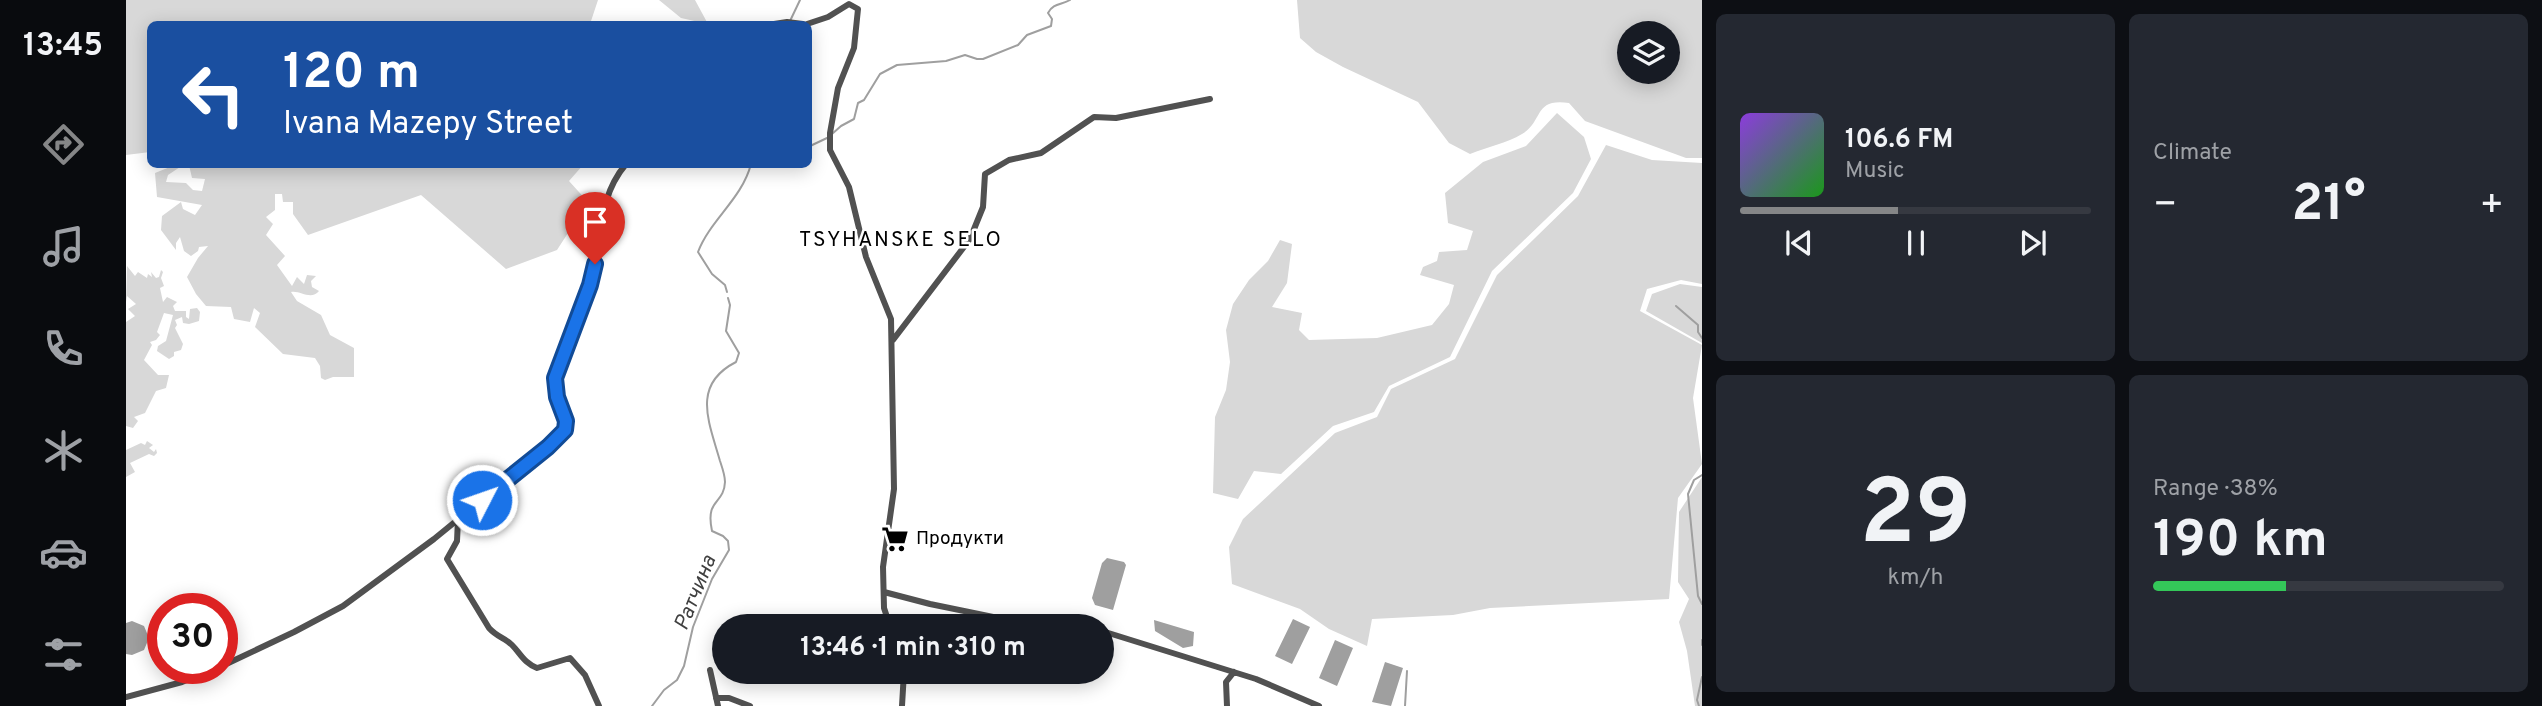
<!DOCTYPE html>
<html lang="en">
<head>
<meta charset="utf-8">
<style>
  :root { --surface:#171b24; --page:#242831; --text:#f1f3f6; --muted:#9ea1a6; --line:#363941; --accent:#858687 }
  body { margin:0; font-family:Overpass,sans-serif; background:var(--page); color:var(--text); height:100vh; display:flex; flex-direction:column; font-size:26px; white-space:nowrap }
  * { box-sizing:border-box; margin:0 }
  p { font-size:23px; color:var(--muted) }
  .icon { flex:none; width:38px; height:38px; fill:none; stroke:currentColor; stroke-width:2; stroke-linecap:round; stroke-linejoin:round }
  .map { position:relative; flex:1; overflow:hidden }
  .side { display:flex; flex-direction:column; gap:14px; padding:14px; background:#0d0f14; width:840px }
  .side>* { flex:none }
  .banner { position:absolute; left:21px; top:21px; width:665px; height:147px; border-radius:10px; box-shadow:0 4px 18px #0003; background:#1a4fa0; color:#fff; overflow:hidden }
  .buttons { position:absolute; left:1491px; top:21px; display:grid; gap:14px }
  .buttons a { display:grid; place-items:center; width:63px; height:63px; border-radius:50%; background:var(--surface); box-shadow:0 4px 18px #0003; font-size:35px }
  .speed { position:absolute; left:21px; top:593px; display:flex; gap:14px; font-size:35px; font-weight:700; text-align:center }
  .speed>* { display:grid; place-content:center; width:91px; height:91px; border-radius:50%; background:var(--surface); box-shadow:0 4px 18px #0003; line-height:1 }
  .speed .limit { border:10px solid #d22; background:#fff; color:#111 }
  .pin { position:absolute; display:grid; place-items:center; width:60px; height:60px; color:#fff; margin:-72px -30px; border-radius:50% 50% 50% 0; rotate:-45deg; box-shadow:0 0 7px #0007 }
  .pin .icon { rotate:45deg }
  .me { position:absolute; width:77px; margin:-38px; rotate:49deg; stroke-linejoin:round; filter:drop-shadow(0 0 5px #0008) }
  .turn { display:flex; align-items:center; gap:24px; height:147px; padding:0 21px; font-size:32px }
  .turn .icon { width:91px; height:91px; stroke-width:2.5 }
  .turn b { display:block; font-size:49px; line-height:60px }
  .big { font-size:52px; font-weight:700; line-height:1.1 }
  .side .card { flex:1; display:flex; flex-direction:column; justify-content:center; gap:10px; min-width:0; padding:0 24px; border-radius:10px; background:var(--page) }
  .side .dial { align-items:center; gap:0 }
  .dial b { font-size:91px; line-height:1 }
  .song { display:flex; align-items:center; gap:21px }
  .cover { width:84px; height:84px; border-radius:10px; background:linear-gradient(135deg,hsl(270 70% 55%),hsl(120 70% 35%)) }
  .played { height:7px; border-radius:4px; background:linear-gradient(90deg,var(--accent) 45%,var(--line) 45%) }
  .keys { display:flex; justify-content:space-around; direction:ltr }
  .heat { display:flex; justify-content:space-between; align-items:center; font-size:38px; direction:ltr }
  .charge { height:10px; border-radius:5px; background:linear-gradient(90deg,#34c759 38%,var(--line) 0) }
  .side .tiles { flex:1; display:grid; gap:14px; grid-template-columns:repeat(2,1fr) }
  .trip { position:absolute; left:586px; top:614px; width:402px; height:70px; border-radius:35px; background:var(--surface); box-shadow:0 4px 18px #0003; font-weight:700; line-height:70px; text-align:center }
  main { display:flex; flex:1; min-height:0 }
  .tabs { display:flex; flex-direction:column; width:126px; justify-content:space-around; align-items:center; background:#090b0e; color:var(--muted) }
  .tabs .icon { width:49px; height:49px }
  .tabs .selected { color:var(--accent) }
  .tabs b { font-size:32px; color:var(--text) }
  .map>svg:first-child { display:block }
  .green { fill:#d8d8d8; fill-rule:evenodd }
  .water { fill:#9f9f9f }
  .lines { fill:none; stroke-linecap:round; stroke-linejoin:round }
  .stream { stroke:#9f9f9f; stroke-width:2 }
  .minor { stroke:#515151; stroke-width:6 }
  .route-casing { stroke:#114b97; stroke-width:18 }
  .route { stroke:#1a73e8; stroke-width:12 }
  .labels { text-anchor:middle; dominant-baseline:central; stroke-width:5; stroke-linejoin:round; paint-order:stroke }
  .poi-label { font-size:19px; fill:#000; stroke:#fff; text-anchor:start }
  .neighbourhood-label { font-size:21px; letter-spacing:2px; fill:#000; stroke:#fff }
  .water-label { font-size:21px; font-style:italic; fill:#404040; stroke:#fff }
</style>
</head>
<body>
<main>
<nav class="tabs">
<b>13:45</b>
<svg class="icon selected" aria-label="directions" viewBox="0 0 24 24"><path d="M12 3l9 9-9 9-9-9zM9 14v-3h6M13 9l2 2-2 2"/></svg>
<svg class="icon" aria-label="music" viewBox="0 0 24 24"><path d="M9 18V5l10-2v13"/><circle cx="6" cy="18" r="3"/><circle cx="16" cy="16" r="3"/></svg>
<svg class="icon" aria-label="phone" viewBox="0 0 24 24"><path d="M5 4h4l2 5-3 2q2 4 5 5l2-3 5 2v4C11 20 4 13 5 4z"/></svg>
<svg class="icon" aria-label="climate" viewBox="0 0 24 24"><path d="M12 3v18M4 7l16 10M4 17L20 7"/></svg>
<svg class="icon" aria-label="car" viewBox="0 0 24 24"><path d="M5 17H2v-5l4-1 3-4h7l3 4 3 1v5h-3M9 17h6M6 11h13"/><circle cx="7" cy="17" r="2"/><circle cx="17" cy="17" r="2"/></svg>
<svg class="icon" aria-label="filters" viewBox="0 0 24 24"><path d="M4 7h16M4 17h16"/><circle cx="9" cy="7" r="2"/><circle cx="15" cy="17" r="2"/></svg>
</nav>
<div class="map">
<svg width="1576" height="706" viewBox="0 0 1576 706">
  <rect width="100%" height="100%" fill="#fff"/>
  <path class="green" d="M0,0H472L464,24H24V152L0,155Z
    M533,0H569L582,24L555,18Z
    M1171,0H1576V158H1560L1459,121L1443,103C1407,98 1418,121 1396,134C1381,143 1361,147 1344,154L1323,143L1292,102L1217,67L1190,52L1174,38ZM1503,33H1542V72H1503Z
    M1431,113L1458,137L1465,159L1447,193L1366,271L1324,357L1263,386L1248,412L1207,426L1155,474L1128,471L1112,499L1087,493L1089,417L1100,390L1104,362L1100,330L1107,304L1123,280L1142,261L1154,240L1166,244L1161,283L1146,307L1176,313L1173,330L1183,340L1251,338L1306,325L1323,304L1328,285L1294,275L1297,267L1311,261L1313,252L1341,250L1347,231L1322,223L1319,193L1357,162L1400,146Z
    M1480,145L1526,160L1576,163V284L1555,280L1521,289L1514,311L1576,345L1567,398L1576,464L1552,498L1543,599L1364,608L1327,615L1246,619L1241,646L1203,629L1174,609L1106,584L1103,547L1117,519L1209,433L1251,417L1265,389L1329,359L1371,275L1452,196Z
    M49,165H57L42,175L40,182L60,183L67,190L76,191L79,179L66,178L63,165H457L443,181L462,202L431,250L380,269L295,195L182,235L167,214V202H157L156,194H149V210L140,217L147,224L140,235L159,256L151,265L166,286L171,277L178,284L181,275L190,276L185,281L186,287L193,291C185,301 174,290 165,292L171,301L195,315L204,335L228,348V377H207L199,380L195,378L194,366L189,358L157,354L129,327L134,313L128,308L124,322L108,319L105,307L80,306L70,294L61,277L72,258L82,246L73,247L72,251L65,256L58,251L54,237L50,243V250L35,230L36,216L55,202L57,209L69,215L76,205L31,197L29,173Z
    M1,266L9,276L12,272L21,278L22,274L26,277L25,272L30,278L33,277L35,270L37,272L35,278L38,286L34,288L37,302L41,297L51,302L47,306L49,311H60V317L63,319L64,309L71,308L74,312L73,321L63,324L57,323L56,317L49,320L51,325L49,328L57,344L55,350L48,352V356L43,359L31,351L32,346L40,341L47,315L38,313L31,332L34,335L30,340L24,342L26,345L18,360L32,375H43L40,388L30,391L19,413L8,417L12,421L7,428L0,426V322L9,316L2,309L10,304L1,296L0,302Z
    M1554,284L1576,287V343L1520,311L1526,294Z
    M21,441L27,445L23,448L28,452L30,449L31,453L28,456L23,454L4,463L9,472L0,477V450L15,443L19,445Z
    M1576,477V706H1569L1561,651L1553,622L1563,599L1552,582L1553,512Z"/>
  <path class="water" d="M981,558L998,562L1000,565L987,610L969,605L966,598L976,563Z
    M1167,619L1184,627L1166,664L1149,656Z
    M1028,620L1068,632L1067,646L1057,648L1029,631Z
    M6,621L18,626L23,638L18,650L6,655L0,654V623Z
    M1209,640L1227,648L1211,686L1193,678Z
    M1259,662L1277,668L1265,706L1246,702Z"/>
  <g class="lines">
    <path class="stream" d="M664,21L674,0
      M706,134L715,126L728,119L732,103L738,100L754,74L771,65L820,61L839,55L851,59H857L892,45L901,35L925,26L926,19L922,13C927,3 936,5 944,0
      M682,147L701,138
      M601,292L599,285L586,274L572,252C584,220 616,199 625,164
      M1550,306L1572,325V332L1576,338
      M1576,475L1568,480L1562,494L1572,596L1576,604
      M1576,640V645
      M526,706L538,690L551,680L558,666L567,627L586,579L603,550L602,541L597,536L586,531C579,498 598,505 599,482C599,475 596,467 594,461C583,422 565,385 610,362L613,353L600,331L604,305L602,298
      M1279,706L1281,671
      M1573,706L1571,700L1576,677"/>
    <path class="minor" d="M648,24L661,22L677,24
      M681,24L702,17L723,4L732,9L728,48L712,88L704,133V150L723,187L740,257L765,319L768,489L757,567L758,608L764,626
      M767,340L844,239L857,207L859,174L883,160L915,153L968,117L990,118L1084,99
      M332,520L331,541L321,559L363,628C371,637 379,638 386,645C395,654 398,663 411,668L444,658L459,675L473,706
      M758,592L804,604L897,623L955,626
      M976,631L1130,679L1193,706
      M96,666L168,632L217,606L308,539L433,437C449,416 425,400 429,377C435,346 454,316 464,286C479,243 468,202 500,164
      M584,670L592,706
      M0,697L56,682L90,668
      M590,698H603L624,706
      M776,706L778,672
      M1101,706L1100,682L1108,672"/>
  </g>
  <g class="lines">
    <defs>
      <path id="route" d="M356,500L422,447L439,430L440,421L431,397L429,378L464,285L469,264"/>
    </defs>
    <use href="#route" class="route-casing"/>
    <use href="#route" class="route"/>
  </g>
  <defs>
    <symbol id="supermarket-bare" viewBox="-9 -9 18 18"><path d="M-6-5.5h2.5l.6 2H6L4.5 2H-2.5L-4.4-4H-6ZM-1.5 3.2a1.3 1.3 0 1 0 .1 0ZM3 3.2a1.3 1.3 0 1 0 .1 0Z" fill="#000" stroke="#fff" stroke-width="2.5" paint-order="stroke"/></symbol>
  </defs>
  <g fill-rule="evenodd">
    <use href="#supermarket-bare" x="750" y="520" width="38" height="38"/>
  </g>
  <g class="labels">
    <g class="poi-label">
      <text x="790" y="539">Продукти</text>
    </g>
    <g class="neighbourhood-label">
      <text x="775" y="240">TSYHANSKE SELO</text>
    </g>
    <g class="water-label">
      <text transform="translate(570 593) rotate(-68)">Ратчина</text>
    </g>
  </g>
</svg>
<div class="buttons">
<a><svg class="icon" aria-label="layers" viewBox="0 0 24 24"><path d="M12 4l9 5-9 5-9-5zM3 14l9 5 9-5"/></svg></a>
</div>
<div class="speed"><div class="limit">30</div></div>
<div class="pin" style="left:469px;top:264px;background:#d93025"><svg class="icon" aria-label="arrive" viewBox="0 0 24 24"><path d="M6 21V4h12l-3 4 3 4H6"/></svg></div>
<svg class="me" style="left:356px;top:500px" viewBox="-20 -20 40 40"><circle r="17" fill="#1a73e8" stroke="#fff" stroke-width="3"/><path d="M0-11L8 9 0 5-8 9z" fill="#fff"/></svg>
<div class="trip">13:46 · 1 min · 310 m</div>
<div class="banner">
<div class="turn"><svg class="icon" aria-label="left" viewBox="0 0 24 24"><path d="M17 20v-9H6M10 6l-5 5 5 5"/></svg><div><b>120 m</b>Ivana Mazepy Street</div></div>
</div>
</div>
<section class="side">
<div class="tiles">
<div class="card">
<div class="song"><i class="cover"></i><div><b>106.6 FM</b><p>Music</p></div></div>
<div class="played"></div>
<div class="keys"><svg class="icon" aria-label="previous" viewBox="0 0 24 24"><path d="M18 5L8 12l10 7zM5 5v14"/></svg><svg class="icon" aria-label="pause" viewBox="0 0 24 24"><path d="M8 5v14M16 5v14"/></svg><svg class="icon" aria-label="next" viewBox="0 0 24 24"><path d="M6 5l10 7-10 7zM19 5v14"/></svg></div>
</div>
<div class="card"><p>Climate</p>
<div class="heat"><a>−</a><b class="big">21°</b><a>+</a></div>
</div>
<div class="card dial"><b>29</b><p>km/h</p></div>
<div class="card"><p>Range · 38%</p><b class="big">190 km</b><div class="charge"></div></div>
</div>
</section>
</main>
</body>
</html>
